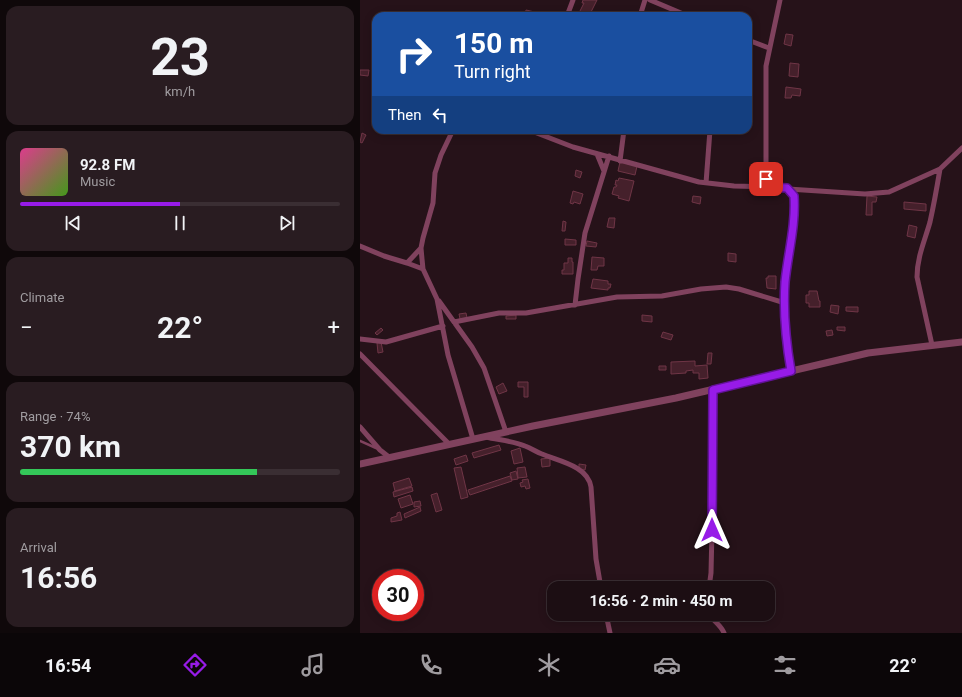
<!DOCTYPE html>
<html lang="en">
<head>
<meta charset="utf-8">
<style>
  :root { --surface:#1c0e13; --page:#291c21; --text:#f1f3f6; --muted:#a09ca0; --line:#3a2e33; --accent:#971be8 }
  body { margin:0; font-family:Roboto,sans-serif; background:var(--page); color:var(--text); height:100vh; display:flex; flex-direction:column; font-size:15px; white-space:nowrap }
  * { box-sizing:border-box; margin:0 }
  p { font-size:13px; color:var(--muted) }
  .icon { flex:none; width:22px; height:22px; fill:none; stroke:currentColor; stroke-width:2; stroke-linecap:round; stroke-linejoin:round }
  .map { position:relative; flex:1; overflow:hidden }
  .sheet { display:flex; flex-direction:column; gap:6px; padding:6px; background:#0f080a; width:360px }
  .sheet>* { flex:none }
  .banner { position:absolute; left:12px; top:12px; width:380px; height:122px; border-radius:12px; box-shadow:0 2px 10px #0003,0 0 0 1px var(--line); background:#1a4fa0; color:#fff; overflow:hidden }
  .speed { position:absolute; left:12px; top:569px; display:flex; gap:8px; font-size:20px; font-weight:700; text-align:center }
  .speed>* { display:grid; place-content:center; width:52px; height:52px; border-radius:50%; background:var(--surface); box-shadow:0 2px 10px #0003,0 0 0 1px var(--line); line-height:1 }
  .speed .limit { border:6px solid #d22; background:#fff; color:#111 }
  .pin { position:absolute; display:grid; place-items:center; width:34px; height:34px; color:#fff; margin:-17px; border-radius:8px; box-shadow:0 2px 6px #0006 }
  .me { position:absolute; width:44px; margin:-22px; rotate:0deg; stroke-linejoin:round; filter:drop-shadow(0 0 3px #0008) }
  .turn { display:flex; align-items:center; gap:14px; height:84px; padding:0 16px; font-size:18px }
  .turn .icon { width:52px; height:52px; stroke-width:2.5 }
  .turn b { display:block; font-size:28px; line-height:34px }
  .then { display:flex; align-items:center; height:38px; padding:0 16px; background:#0003; gap:8px; font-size:15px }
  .big { font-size:30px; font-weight:700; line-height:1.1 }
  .sheet .tile { flex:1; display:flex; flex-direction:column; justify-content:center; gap:6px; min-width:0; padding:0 14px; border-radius:12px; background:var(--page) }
  .sheet .dial { align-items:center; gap:0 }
  .dial b { font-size:52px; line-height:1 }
  .song { display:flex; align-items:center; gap:12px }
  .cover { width:48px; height:48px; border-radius:6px; background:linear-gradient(135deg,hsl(330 70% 55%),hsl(100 70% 35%)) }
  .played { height:4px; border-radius:2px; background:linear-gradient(90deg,var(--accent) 50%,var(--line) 50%) }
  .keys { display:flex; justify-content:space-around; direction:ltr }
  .heat { display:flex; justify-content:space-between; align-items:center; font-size:22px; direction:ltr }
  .charge { height:6px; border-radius:3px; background:linear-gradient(90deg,#34c759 74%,var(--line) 0) }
  .trip { position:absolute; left:187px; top:581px; width:228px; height:40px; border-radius:12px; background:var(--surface); box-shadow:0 2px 10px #0003,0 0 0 1px var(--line); font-weight:700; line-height:40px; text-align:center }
  .menu { display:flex; height:64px; justify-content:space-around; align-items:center; background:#0b0608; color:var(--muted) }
  .menu .icon { width:28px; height:28px }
  .menu .active { color:var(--accent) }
  .menu b { font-size:18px; color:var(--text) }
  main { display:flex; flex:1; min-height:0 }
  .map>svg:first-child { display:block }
  .building { fill:#45202b; stroke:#6f3546 }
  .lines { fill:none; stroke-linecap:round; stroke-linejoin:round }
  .service { stroke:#80425e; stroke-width:2.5 }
  .minor { stroke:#80425e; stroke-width:5 }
  .tertiary { stroke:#80425e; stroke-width:7 }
  .route-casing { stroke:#621297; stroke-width:10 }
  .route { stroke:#971be8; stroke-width:7 }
</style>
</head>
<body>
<main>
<section class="sheet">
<div class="tile dial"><b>23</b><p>km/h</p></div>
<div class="tile">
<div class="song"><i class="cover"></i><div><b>92.8 FM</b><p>Music</p></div></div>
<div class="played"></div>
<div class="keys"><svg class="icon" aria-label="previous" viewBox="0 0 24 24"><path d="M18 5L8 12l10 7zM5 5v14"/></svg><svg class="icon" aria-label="pause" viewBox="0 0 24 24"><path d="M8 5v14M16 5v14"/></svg><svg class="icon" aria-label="next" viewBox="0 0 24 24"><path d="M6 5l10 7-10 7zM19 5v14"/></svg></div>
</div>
<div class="tile"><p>Climate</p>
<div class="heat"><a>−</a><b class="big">22°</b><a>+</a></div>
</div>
<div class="tile"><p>Range · 74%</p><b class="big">370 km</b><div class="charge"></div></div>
<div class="tile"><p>Arrival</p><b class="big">16:56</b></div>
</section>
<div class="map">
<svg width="602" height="633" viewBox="0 0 602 633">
  <rect width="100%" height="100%" fill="#261219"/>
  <path class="building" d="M223,0H237L229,16L218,15L224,3H222Z
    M166,10L179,13V16H162L163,14L165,15Z
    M426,34L433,35L431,46L424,44Z
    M430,63L439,64L438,77L429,76Z
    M0,70H9L8,76L0,75Z
    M426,87L441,89L440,96L432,95L431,98H425Z
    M218,130H229L228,134L218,131Z
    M2,133L6,135L2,143L0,142Z
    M260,162L277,166L275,175L258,171Z
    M216,170L222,172L220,178L215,176Z
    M259,178L274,181L269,201L258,198L259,196L252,194L254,187H256L257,185H255L256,180L258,181Z
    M213,191L223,194L220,204L214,202L213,204L210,203Z
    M333,196L341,197L340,204L332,202Z
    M507,196L517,197L516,202H512V215H506Z
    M544,202L566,204V211L544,209Z
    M249,218H255L254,228L247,227Z
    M203,221L206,222L205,231H202Z
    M549,225L557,227L555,238L547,236Z
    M205,239L216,240V245H205Z
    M227,241L237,243L236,247L226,246Z
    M368,253L376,254V262L368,261Z
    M232,257L244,258V266H238L237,270H231Z
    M208,258H212V262H213V274H202V270H204V263H208Z
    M408,276H416V289L407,288L406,278H408Z
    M233,279L248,281V284H251L250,288H248V290L231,288Z
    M449,291H457L459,301H460V307H449V303H446V295H449Z
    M471,305L479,306L478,314L470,312Z
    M486,307H498V312L486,311Z
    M106,313L107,318L100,319L99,314Z
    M156,315V319H146V316Z
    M282,315L292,316V322L282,321Z
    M477,327H485V331L477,330Z
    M21,328L23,330L17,335L15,333Z
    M472,330L473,335L467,336L466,331Z
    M303,332L313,335L311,340L301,337Z
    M21,342L23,352L18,353L17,343Z
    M348,353H352L351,364H347Z
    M335,361V366L347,365L348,378L339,379V373H333V370L326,371V373L311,374V362Z
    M299,366H306V370H299Z
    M158,382H168V397H164V387H158Z
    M143,383L147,391L139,394L136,387Z
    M139,445L141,450L114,458L112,453Z
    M160,448L163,462L154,464L151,451Z
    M106,455L108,461L96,465L94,459Z
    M190,458V466L182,467L181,459Z
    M219,464L226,465L225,470L219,469Z
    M101,467L108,497L101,499L94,468Z
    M165,467L167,477L158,478L157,468Z
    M156,471L158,479L152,480L150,473Z
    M150,476L152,481L110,495L108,490Z
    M49,478L52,486L35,491L33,483Z
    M168,479L170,488L166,489L165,486L161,487L160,483L163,482L162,480Z
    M52,487L53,491L34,497L33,492Z
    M77,493L82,510L76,512L71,495Z
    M50,495L53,504L41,508L38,499Z
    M60,501L61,506L54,507V502Z
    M60,507L61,511L45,518L44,514Z
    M40,512L42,520L31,522V518L37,516V513Z"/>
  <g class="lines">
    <path class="service" d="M0,441L16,448"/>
    <path class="minor" d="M290,0L328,16
      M420,0L406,66V179L409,187L427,188L434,196C436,225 428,253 425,282C423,311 426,342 431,371
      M207,16L213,0
      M280,16L285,0
      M388,40L409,48
      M93,130L81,155L75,173L73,203L63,238L61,248L62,259L63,269L77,299L88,355L113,439
      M169,130L213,147L339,182L374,186L409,187
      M237,154L244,171
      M260,161L264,130
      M346,183L350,130
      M428,189L505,194L529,192L580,169L602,148
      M0,246L24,256L47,263L63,269
      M47,263L61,248
      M79,301L112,347L124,368L146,432
      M215,305L218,279L225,233L249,156
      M94,322L139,313H166L257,297L302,296L341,289L366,287L379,289L425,303
      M0,339L26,342L83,326
      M572,345L557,277C557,257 565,240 570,222C574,204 577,187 580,169
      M0,354L89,444
      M0,427L20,450L29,457
      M126,437C139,440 153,441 165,446C171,448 176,452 182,454C199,461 228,466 231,487L236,559L241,588
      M349,588L351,573L352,530L353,390
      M246,614L250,633
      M349,614C353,621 361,625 364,633"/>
    <path class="tertiary" d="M0,464L173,426L316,398L508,353L602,342"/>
  </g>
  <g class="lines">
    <defs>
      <path id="route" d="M352,530L353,390L431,371C426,342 423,311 425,282C428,253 436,225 434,196L427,188L409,187L406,179"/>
    </defs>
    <use href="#route" class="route-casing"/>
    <use href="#route" class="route"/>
  </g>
</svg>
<div class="speed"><div class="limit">30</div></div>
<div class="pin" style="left:406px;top:179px;background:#d93025"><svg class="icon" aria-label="arrive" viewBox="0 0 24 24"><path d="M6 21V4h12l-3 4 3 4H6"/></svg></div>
<svg class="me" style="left:352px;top:530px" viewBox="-20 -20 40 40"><path d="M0-17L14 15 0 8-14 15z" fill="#971be8" stroke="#fff" stroke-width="4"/></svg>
<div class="trip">16:56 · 2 min · 450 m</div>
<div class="banner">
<div class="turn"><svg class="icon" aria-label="right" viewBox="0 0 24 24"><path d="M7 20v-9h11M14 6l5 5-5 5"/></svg><div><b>150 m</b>Turn right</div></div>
<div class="then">Then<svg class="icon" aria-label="left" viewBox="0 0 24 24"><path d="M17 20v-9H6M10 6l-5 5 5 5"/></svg></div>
</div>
</div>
</main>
<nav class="menu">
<b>16:54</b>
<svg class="icon active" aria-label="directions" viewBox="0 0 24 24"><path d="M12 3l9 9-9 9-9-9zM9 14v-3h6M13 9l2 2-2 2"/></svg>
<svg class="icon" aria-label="music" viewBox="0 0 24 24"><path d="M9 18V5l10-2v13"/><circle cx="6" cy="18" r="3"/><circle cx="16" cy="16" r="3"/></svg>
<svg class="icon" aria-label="phone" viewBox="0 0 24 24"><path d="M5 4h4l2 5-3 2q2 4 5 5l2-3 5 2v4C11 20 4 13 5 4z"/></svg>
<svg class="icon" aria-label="climate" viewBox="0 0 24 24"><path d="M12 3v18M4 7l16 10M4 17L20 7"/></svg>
<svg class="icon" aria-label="car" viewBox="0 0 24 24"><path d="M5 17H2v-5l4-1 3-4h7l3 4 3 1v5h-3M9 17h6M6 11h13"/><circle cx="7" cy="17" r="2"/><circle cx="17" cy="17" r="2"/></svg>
<svg class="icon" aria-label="filters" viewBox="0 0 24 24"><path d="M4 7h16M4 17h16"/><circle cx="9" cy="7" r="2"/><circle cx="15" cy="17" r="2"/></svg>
<b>22°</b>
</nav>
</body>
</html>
